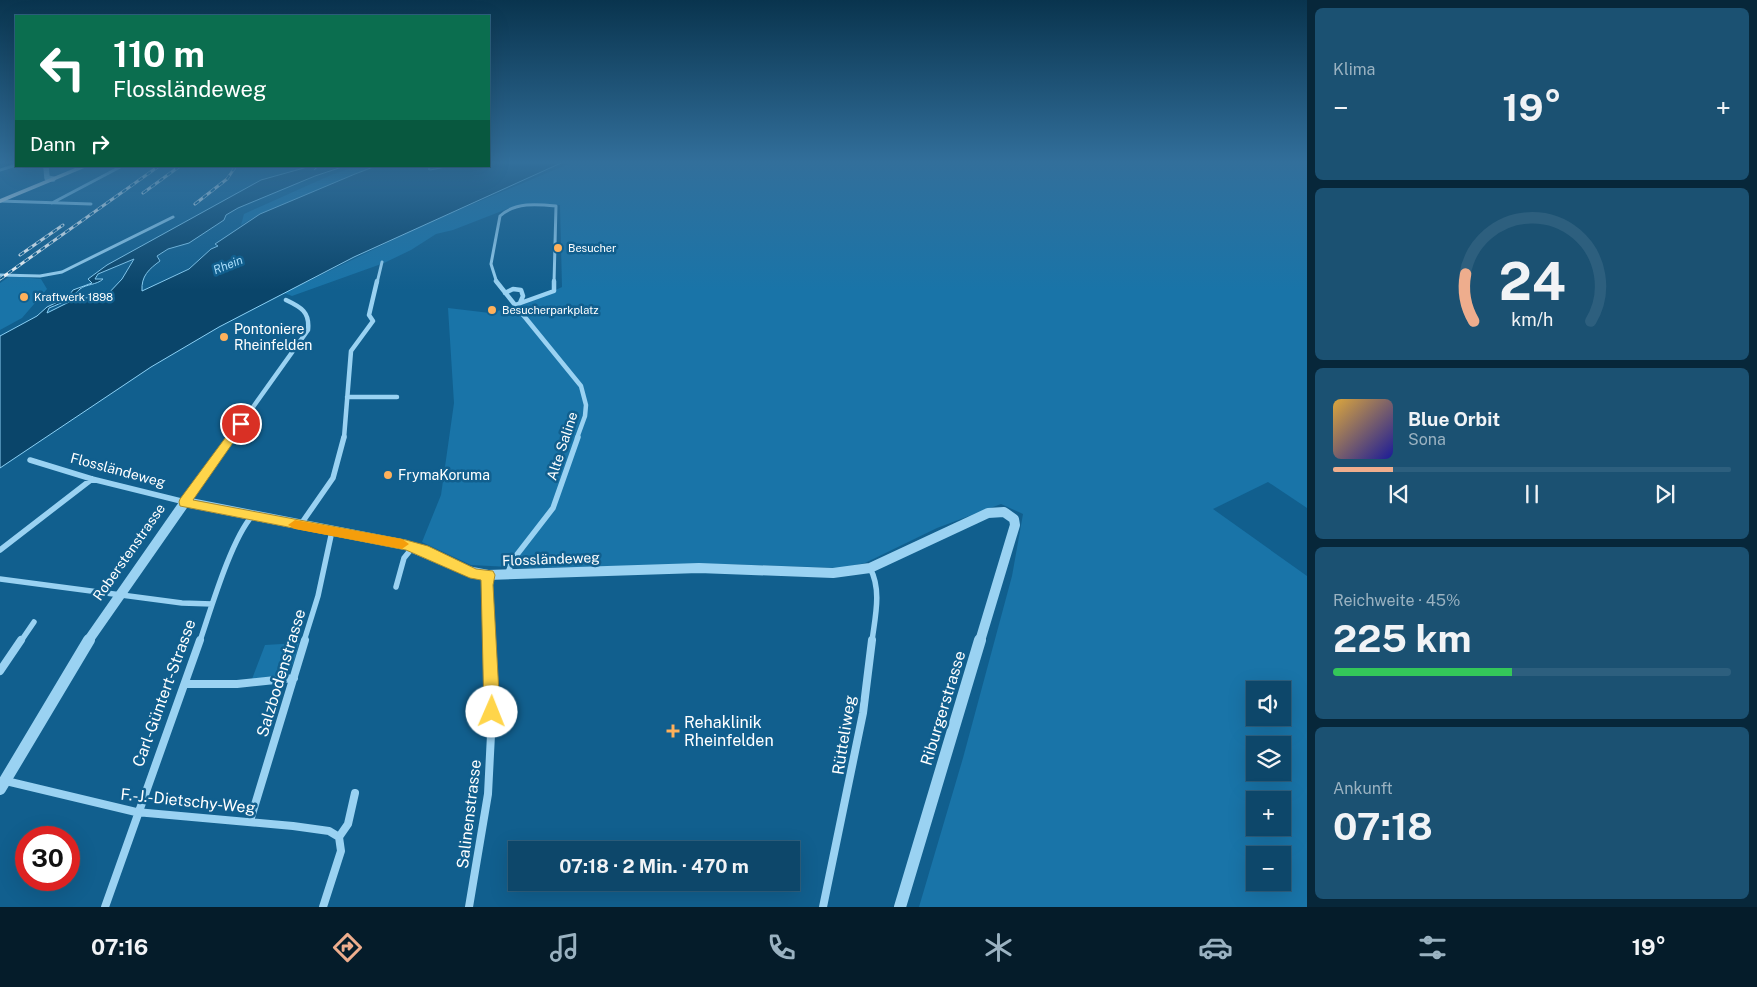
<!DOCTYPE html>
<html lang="de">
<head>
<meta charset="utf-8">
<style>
  :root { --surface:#0d476a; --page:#1b5172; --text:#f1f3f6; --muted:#9ab2c1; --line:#2d5f7e; --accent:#eead8d }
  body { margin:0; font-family:"Public Sans",sans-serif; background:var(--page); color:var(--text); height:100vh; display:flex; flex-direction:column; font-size:19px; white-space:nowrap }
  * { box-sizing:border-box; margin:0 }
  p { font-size:16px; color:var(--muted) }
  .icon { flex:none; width:28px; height:28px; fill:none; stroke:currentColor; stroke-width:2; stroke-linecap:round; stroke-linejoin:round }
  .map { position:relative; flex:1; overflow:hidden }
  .details { display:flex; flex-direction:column; gap:8px; padding:8px; background:#07273a; width:450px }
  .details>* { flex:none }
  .hud { position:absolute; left:15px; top:15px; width:475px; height:152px; border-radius:0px; box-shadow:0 5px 20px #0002,0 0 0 1px var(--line); background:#0b6e4f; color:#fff; overflow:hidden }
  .tools { position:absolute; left:1246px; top:681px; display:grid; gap:10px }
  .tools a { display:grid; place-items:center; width:45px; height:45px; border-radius:0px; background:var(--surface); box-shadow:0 5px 20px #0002,0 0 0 1px var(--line); font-size:25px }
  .speed { position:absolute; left:15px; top:826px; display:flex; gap:10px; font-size:25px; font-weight:700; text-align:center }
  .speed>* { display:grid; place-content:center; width:65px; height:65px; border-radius:50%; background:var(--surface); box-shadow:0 5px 20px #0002,0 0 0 1px var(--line); line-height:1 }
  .speed .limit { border:8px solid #d22; background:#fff; color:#111 }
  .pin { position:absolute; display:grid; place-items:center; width:42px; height:42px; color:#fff; margin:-21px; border:2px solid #fff; border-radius:50%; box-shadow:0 1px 5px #0007 }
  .me { position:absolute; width:55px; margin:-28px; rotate:1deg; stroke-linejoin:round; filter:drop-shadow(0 0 4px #0008) }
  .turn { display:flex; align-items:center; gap:18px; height:105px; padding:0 15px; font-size:22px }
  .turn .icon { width:65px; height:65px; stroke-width:2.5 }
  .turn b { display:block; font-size:35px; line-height:42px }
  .then { display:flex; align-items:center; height:48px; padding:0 15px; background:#0003; gap:10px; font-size:19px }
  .big { font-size:38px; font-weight:700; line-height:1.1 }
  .details .card { flex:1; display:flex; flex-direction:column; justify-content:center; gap:8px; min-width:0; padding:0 18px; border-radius:8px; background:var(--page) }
  .details .dial { align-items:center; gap:0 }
  .dial svg { height:130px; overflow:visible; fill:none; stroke:var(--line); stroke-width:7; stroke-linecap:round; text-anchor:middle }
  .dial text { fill:var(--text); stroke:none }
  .song { display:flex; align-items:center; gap:15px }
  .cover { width:60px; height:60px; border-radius:8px; background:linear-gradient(135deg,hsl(40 70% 55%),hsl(240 70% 35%)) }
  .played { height:5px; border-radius:2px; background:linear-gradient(90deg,var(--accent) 15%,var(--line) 15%) }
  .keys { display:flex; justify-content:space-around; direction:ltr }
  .heat { display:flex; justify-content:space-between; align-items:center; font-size:28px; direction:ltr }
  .charge { height:8px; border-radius:4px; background:linear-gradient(90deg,#34c759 45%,var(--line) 0) }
  .trip { position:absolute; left:508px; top:841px; width:292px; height:50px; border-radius:0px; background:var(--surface); box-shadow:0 5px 20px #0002,0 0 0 1px var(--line); font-weight:700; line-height:50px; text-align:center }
  .tabs { display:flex; height:80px; justify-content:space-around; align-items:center; background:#051c2a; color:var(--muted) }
  .tabs .icon { width:35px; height:35px }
  .tabs .selected { color:var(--accent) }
  .tabs b { font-size:22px; color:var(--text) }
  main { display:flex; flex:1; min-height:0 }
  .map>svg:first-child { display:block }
  .green { fill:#1974a8; fill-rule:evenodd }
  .water { fill:#0a456a; stroke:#8bd0f5; fill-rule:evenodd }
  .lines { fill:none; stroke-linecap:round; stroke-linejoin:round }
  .minor-far3 { stroke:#9ad2f2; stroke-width:3 }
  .minor-far2 { stroke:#9ad2f2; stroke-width:4.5 }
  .minor-far1 { stroke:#9ad2f2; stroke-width:5.5 }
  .minor { stroke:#9ad2f2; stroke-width:8 }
  .tertiary-far2 { stroke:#9ad2f2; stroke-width:5.5 }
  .tertiary-far1 { stroke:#9ad2f2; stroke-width:10 }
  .tertiary { stroke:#9ad2f2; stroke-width:12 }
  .primary { fill:#e5f4ff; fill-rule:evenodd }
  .rail-casing { stroke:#fff; stroke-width:3 }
  .rail { stroke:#115f8e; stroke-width:2; stroke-dasharray:5; stroke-linecap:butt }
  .route { fill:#ffd54a; stroke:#a68a30 }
  .slow { fill:#f59e0b }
  .poi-dot { fill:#ffb15b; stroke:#115f8e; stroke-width:2 }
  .labels { text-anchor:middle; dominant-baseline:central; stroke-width:5; stroke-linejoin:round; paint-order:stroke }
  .far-poi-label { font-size:11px; fill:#fff; stroke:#115f8e; text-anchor:start }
  .far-water-label { font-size:12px; font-style:italic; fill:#a6dbf9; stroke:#115f8e }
  .poi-label { font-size:14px; fill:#fff; stroke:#115f8e; text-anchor:start }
  .street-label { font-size:14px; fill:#fff; stroke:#115f8e }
  .near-street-label { font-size:16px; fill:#fff; stroke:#115f8e }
  .near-poi-label { font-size:16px; fill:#fff; stroke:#115f8e; text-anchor:start }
</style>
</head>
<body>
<main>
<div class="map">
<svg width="1307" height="907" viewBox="0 0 1307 907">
  <rect width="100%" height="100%" fill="#115f8e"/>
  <path class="green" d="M571,163H1307V508L1268,482L1213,509L1307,576V907H919L963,758L1012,576L1023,514L1001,504L937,528L865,563L842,568L722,564L531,568L471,565L422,542L441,495L454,403L448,308L490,313L525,304L562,287L560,205H519L507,209L453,230L436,234L411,250L384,263L292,296L284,293L430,222ZM1255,690H1282V718H1255ZM1255,745H1282V772H1255ZM1255,800H1282V828H1255ZM1255,855H1282V882H1255Z
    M357,166H376L260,214L241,225L244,214L331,175Z
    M10,276L41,279L47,289L22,318L0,330V283Z
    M299,643C290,680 288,675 252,679L265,645Z"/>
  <path class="water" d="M489,163H561L354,257L219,327L151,367L0,468V336L37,316L47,307L68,297L73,290L92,283L88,279L107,265L261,180L311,166H318L314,170L319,166H345L315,176L238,208L226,215L224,220L189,243L168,249L157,256L160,261C149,269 141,276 142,291L189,269L211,249L218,246L215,244L260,214L355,174L376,166H434L428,169L430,170L451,166H489ZM134,259L122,279L106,296L75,299L47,313L49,308C64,302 69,300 80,289C86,284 97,285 103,279H95L98,274Z"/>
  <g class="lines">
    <path class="minor-far3" d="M0,170L16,165
      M0,201L91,204
      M52,203L122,166
      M0,275L40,276L62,272L173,217
      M377,283L382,262
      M497,283L491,264L500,216C515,202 537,204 556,206L554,283"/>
    <path class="minor-far2" d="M496,281L515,305
      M505,293L513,289L521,290L523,296L520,303
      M515,305L581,386L586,405L585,416L577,438
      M515,305L554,291V281
      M347,397H397
      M231,438L308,330C310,312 301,307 286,300
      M344,438L351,351L373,321L369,315L377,281"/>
    <path class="minor-far1" d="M30,460L92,479L185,502L232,437
      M301,524L333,478L344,437
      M0,550L92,479
      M870,568C882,590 875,617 872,641
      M508,573L512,561L553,508L578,437
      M488,575L486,594L489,641
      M0,579L182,603L212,604
      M396,587L404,558L413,547
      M21,641L34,622
      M200,641C211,609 231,540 252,516
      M304,641L318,596L332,531"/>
    <path class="minor" d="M0,671L21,640
      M185,684H237L294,678
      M6,781L136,812L293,826L329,831L339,837
      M250,821L305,640
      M105,907L200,640
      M323,907L341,851L339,837L348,824L355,793
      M469,907L488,794L493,695L489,640
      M823,907L863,713L872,640"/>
    <path class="tertiary-far2" d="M46,166L47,178L53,179"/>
    <path class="tertiary-far1" d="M88,641L185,502L406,545L467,571L488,575L699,568L833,573L870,568L988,513L1004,512L1014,519L1015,525L980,641"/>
    <path class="tertiary" d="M0,789L89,640
      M900,907L980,640"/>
    <path class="primary" d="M80,166H89L0,203V199Z"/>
    <defs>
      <path id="rail" d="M143,193L180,166
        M195,204L227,179L236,166
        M20,255L63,225
        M0,279L159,166"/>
    </defs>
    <use href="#rail" class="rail-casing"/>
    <use href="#rail" class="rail"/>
  </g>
  <linearGradient id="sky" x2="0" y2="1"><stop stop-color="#09344e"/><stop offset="0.56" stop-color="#326f9b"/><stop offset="1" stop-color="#326f9b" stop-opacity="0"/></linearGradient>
  <rect width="1307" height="290" fill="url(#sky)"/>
  <path class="route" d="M241,421L246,424L193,500L406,540L428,546L476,569L493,571L495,575L493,585L500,712L498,717L492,719L486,717L484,712L481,580L470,578L406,550L180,506L179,502L180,499L237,422Z"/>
  <path class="slow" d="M295,520L402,539L409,544L402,549L295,529L288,525Z"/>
  <g class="poi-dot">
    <circle cx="558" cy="248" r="5"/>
    <circle cx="24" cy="297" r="5"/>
    <circle cx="492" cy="310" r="5"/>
    <circle cx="224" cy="337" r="5"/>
    <circle cx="388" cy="475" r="5"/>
    <path d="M670.5 723.5h5v5h5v5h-5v5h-5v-5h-5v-5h5z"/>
  </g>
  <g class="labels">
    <g class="far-poi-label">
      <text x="568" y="248">Besucher</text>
      <text x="34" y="297">Kraftwerk 1898</text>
      <text x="502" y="310">Besucherparkplatz</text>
    </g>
    <g class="far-water-label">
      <text transform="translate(228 265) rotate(-22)">Rhein</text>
    </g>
    <g class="poi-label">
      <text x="234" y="329">Pontoniere<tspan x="234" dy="16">Rheinfelden</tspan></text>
      <text x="398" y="475">FrymaKoruma</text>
    </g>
    <g class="street-label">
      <text transform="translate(562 446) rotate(-72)">Alte Saline</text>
      <text transform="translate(118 470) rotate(15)">Flossländeweg</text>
      <text transform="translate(129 552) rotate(-55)">Roberstenstrasse</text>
      <text transform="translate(551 559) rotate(-2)">Flossländeweg</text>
    </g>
    <g class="near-street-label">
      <text transform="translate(281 673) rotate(-73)">Salzbodenstrasse</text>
      <text transform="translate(164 693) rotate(-70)">Carl-Güntert-Strasse</text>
      <text transform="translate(943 708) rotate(-73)">Riburgerstrasse</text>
      <text transform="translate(844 735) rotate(-81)">Rütteliweg</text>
      <text transform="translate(188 801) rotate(6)">F.-J.-Dietschy-Weg</text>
      <text transform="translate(469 814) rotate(-83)">Salinenstrasse</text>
    </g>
    <g class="near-poi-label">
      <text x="684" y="722">Rehaklinik<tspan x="684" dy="18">Rheinfelden</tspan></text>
    </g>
  </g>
</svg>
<div class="tools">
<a><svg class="icon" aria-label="sound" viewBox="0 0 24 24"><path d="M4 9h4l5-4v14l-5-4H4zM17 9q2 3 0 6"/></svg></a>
<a><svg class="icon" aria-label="layers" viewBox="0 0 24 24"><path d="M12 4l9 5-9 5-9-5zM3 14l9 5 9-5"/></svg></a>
<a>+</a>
<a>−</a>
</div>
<div class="speed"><div class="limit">30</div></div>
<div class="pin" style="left:241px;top:424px;background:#d93025"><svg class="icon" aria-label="arrive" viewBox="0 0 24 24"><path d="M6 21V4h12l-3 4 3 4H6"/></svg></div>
<svg class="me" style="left:492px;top:712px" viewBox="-20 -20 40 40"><circle r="19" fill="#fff"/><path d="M0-13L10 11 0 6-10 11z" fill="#ffd54a"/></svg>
<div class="trip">07:18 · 2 Min. · 470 m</div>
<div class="hud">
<div class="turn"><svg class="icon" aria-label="left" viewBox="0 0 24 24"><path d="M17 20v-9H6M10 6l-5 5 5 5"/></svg><div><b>110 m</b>Flossländeweg</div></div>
<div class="then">Dann<svg class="icon" aria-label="right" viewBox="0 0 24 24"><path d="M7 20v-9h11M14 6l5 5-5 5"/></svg></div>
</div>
</div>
<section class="details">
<div class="card"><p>Klima</p>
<div class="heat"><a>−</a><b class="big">19°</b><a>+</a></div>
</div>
<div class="card dial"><svg viewBox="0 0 100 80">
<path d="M14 69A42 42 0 1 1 86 69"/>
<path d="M14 69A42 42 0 0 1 9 40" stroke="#eead8d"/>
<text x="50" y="56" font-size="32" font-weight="700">24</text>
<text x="50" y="72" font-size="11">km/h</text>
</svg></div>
<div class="card">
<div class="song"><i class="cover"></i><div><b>Blue Orbit</b><p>Sona</p></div></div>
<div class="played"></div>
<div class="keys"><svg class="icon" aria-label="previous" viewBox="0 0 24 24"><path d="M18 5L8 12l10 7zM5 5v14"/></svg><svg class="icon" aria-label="pause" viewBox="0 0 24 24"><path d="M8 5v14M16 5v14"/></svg><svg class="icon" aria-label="next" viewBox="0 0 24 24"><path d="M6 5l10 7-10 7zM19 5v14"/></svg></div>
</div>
<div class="card"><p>Reichweite · 45%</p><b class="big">225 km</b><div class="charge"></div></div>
<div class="card"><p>Ankunft</p><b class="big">07:18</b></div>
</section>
</main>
<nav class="tabs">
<b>07:16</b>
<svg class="icon selected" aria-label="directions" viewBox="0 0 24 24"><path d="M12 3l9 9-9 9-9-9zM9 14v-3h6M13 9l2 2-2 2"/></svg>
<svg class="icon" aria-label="music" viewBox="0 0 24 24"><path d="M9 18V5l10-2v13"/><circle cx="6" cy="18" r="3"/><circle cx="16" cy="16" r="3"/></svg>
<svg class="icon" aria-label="phone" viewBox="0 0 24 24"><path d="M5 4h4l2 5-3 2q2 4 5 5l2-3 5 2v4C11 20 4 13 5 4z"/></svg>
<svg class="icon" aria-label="climate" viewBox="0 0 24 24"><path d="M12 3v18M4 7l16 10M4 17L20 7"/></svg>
<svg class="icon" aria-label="car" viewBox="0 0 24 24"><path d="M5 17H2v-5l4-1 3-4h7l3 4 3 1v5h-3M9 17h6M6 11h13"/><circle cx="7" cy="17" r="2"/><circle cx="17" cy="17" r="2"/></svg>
<svg class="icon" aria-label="filters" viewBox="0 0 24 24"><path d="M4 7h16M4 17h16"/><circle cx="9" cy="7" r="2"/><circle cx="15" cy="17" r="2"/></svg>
<b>19°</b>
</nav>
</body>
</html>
